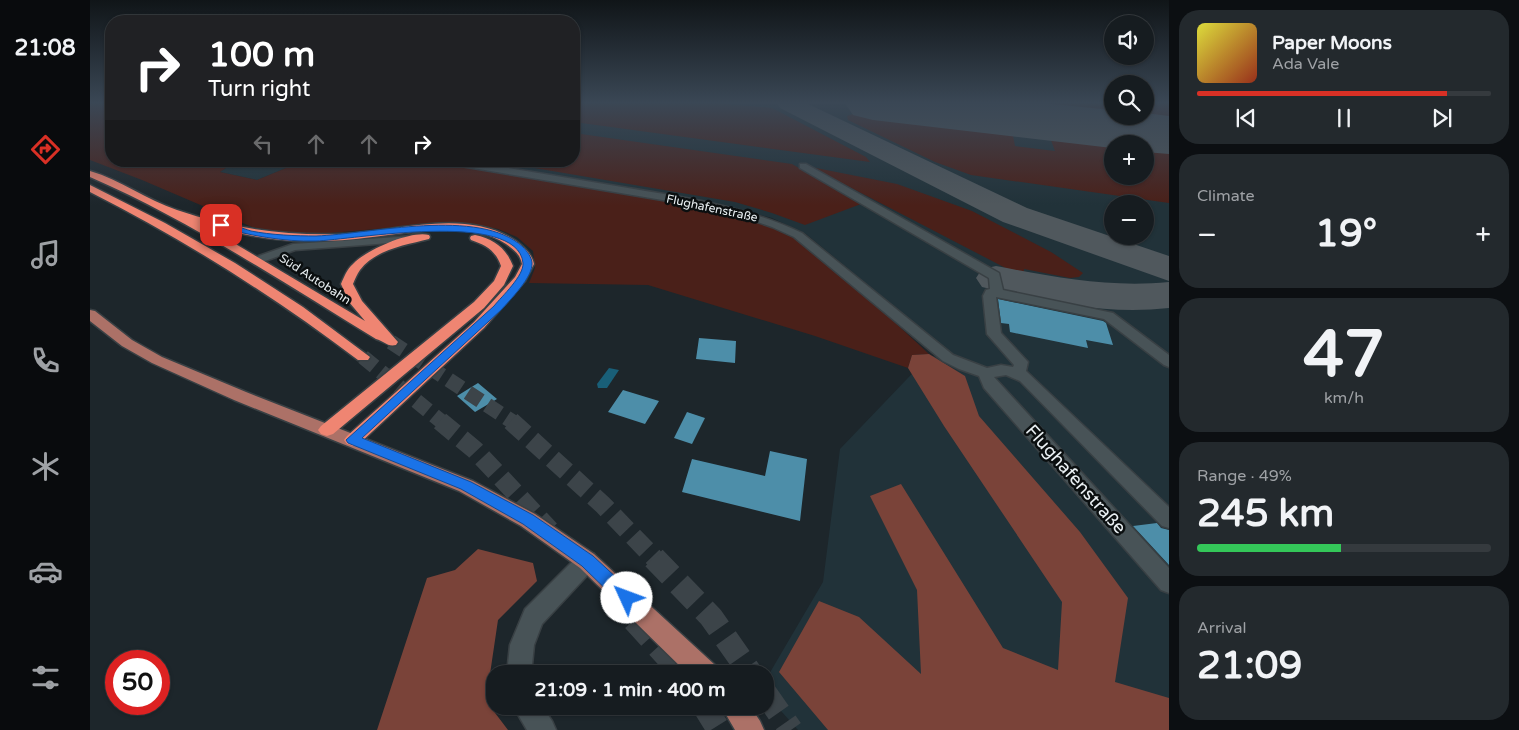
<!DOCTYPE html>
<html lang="en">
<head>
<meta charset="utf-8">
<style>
  :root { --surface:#161c20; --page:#23292d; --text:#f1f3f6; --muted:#9ea1a5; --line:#353a3e; --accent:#d93025 }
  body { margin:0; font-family:"Varela Round",sans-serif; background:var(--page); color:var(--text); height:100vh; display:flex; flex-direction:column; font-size:19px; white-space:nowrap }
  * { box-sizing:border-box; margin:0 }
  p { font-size:16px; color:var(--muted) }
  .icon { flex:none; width:28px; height:28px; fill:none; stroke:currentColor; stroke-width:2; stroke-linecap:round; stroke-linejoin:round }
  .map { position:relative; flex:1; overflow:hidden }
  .drawer { display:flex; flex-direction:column; gap:10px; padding:10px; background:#0c0f12; width:350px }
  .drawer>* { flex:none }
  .top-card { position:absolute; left:15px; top:15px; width:475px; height:152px; border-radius:20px; box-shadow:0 1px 4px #0004,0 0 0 1px var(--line); background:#202124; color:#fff; overflow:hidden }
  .tools { position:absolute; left:1014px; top:15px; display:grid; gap:10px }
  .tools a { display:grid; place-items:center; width:50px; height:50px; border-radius:50%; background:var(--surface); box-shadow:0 1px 4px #0004,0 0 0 1px var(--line); font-size:25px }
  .speed { position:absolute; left:15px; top:650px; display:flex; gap:10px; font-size:25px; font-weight:700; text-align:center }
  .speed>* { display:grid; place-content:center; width:65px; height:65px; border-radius:50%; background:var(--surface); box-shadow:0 1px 4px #0004,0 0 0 1px var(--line); line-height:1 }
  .speed .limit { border:8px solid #d22; background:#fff; color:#111 }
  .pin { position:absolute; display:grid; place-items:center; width:42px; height:42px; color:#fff; margin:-21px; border-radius:10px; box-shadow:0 2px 8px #0006 }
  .me { position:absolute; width:55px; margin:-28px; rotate:313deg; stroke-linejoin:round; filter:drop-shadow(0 0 4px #0008) }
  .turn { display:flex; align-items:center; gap:18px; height:105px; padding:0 20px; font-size:22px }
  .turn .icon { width:65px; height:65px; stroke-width:2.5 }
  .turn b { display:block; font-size:35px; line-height:42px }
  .lanes { display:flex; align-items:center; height:48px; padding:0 20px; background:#0003; justify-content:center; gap:25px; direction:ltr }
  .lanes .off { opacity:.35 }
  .big { font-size:38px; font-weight:700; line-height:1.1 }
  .drawer .widget { flex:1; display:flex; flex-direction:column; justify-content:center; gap:8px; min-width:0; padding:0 18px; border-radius:20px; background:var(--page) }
  .drawer .dial { align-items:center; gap:0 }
  .dial b { font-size:65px; line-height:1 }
  .song { display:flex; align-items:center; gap:15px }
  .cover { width:60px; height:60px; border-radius:8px; background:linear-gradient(135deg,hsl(60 70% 55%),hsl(10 70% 35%)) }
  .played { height:5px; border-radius:2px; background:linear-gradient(90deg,var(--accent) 85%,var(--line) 85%) }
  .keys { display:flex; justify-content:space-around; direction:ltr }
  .heat { display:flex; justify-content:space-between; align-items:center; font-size:28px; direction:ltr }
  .charge { height:8px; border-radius:4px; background:linear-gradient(90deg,#34c759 49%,var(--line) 0) }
  .trip { position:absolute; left:396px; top:665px; width:288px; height:50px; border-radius:20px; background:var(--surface); box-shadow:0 1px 4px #0004,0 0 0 1px var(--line); font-weight:700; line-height:50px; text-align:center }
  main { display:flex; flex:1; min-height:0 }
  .tab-bar { display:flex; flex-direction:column; width:90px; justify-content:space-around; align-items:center; background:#090b0d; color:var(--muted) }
  .tab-bar .icon { width:35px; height:35px }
  .tab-bar .current { color:var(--accent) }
  .tab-bar b { font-size:22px; color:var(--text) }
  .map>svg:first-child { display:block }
  .built { fill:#213239; fill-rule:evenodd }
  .green { fill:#4a2019 }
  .forest { fill:#7a4339 }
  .water { fill:#195f78 }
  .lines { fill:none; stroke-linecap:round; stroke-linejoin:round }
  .taxiway { fill:#50585d; fill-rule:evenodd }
  .runway { fill:#50585d; fill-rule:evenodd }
  .building { fill:#4d8ea9 }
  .highway-tunnel-far2 { stroke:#3c4449; stroke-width:15; stroke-dasharray:15 8; stroke-linecap:butt }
  .highway-tunnel-far1 { stroke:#3c4449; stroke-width:19; stroke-dasharray:19 9; stroke-linecap:butt }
  .highway-tunnel { stroke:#3c4449; stroke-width:24; stroke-dasharray:24 12; stroke-linecap:butt }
  .minor-casing { stroke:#394044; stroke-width:3 }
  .major-casing { stroke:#394044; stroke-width:3 }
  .highway-casing { stroke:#394044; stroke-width:3 }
  .minor { fill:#485357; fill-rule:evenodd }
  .major { fill:#ac7167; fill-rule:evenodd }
  .highway { fill:#ef8572; fill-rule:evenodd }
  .route { fill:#1a73e8; stroke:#114b97 }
  .labels { text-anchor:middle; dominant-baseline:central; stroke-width:5; stroke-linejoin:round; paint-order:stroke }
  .far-street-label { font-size:12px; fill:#eaf0f3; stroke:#0b0f10 }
  .near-street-label { font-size:18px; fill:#eaf0f3; stroke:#0b0f10 }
</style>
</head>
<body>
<main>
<nav class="tab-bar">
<b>21:08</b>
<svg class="icon current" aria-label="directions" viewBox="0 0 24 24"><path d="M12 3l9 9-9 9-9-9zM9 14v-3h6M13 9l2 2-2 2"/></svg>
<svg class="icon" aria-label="music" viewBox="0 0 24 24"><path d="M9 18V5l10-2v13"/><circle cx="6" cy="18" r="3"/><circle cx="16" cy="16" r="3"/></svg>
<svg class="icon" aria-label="phone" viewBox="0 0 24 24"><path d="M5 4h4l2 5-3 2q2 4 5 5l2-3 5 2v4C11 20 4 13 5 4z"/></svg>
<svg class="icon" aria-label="climate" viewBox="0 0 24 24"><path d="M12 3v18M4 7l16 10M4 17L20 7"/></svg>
<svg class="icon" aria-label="car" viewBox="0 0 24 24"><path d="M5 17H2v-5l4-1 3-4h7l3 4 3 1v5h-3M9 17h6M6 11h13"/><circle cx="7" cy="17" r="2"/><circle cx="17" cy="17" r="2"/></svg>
<svg class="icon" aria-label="filters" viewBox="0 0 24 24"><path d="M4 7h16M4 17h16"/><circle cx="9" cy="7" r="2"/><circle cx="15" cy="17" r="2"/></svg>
</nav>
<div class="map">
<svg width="1079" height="730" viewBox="0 0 1079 730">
  <rect width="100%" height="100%" fill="#1d262b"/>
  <path class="built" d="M484,103H1022V116H1055V103H1079V730H708L675,693V681L733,582L750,449L839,356L867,358L716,234L682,218L623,203L379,161H484ZM1022,144H1055V176H1022ZM1022,204H1055V236H1022Z
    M146,161H213L167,180L130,172Z"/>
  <path class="green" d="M0,103L21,104V161H146L130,172L167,180L213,161H349L625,209L669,221L705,237L760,281L839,354L822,355L818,368L725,336L558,285L439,283L445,268L443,251L427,237L408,229L383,224L355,223L229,234L192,233L162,227L52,180L0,160Z
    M484,103H625L682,108L776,157L780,162L484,122Z
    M902,103H1022V115Z
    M1055,103H1079V121L1032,116H1055Z
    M763,114L922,131L925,146L965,151L959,135L1035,144H1022V176H1055V146L1079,149V203L881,175L845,162L758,120L757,116Z
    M484,133L702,164L771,204L715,225L682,213L645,202L404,161H484Z
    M721,167L807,184L882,211L961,252L993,273L989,277L980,278L934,269L933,277Z"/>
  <path class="forest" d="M839,354L875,376L889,416L990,532L1038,598L1025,682L1079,698V730H738L689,672L729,601L769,617L831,674L827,590L780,496L811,484L913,648L968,670L972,602L854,426L818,368L822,355Z
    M388,549L443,563L447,581L408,620L396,701L418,730H287L337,578L365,570Z"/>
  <path class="water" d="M519,368L529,370L517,388H508L507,384Z"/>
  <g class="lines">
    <path class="taxiway" d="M687,103H716L937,208L1079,256V281L913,222L690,108Z
      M906,266C964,277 1020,288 1079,282V308C1016,315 953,302 892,287L886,278L892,269Z"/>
    <path class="runway" d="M755,103H952L1022,110V116H1055V113L1079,116V154L1055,152V144H1022V148L783,120L763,115Z"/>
  </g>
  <path class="building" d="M908,299L1013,321L1016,323L1023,345L996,340L998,348L920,332L919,324L911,323Z
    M609,338L646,341L645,363L606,359Z
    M388,383L407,399L385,412L367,396Z
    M533,390L569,401L555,424L518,412Z
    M597,412L615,418L602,444L584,438Z
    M680,451L717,459L710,521L592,492L602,459L675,476Z
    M1067,523L1071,528L1079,530V565L1043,526Z"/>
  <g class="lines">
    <path class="highway-tunnel-far2" d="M301,342L423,422
      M273,357L352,422"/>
    <path class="highway-tunnel-far1" d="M350,421L385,450L460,530
      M421,421L513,505L565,559"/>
    <path class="highway-tunnel" d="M564,558L621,617L661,674
      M544,620L593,674
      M675,693L701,730
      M614,706L629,730"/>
    <defs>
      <path id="minor" d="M355,161H376C430,170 484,179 538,188C598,198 657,207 712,233L863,355L897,368L911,365L923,367L924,365L897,334L893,296L896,290L900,289L899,278L710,168V164H716L909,273L913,290L1023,313L1079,355V367L1074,365L1014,319L906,297L911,333L938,362L936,371L1079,507V528L1072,526L930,381L916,375L904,377L1079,568V593L1071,590L894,388L889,376L869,369L853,361L704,237L682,227L647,215L614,207L359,164Z
        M323,236L327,237L329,239L327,241L205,250L167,264L161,260L163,258L203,244Z
        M497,552L504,554L508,561L504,568L452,624L444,645L441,674H417L420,645L435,609L490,554Z
        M423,706H452L462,721L466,730H437Z"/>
      <path id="major" d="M0,310L5,311L42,340L72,357L156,392L383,481L445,514L504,554L625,665L628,674H598L490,568L431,526L369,491L144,400L62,363L32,346L0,321Z
        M631,706H660L670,721L674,730H645Z"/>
      <path id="highway" d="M0,171C31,180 57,200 87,210C140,228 194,236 251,234C307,232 375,207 426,241C434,247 442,254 444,264L435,281L394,328L269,444L263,446L257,444L254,440L257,436L384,322L425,277L432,264C430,254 424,250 416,244C377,218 311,235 266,239C247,241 228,241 209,241C176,240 144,233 112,224L275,321L259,302L251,284C254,277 257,269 263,264C276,250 321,230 339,235L340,237L339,239C316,245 286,249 270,270C267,274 265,279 263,284L272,301L308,342L306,345C297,347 294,341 286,339C192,282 101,221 0,177Z
        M0,185L75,223L145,263L213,307L280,357L278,360H268C183,296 95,240 0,192Z
        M385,235C404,239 416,248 423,266L414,285L394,308L243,434L237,436L231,434L228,430L231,426L384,302L404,281L411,266C406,251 396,245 381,240L380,238L381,236Z"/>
    </defs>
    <use href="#minor" class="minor-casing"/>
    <use href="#major" class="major-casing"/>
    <use href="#highway" class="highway-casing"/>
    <use href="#minor" class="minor"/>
    <use href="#major" class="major"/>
    <use href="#highway" class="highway"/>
  </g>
  <linearGradient id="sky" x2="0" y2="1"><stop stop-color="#101518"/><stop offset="0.5" stop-color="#3a4755"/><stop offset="1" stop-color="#3a4755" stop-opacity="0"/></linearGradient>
  <rect width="1079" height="205" fill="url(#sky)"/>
  <path class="route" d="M128,223C138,222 151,228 161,231C181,235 206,236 226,236C281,234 389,207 433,247C437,251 442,258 442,263C443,277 420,300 411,310L272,438L381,482L443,515L503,556L543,593L546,598L543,604L537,606L531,604L492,566L433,524L371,489L258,443L256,440L404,306C412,296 434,276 433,263C428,209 260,240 226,241C193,242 159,235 128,227Z"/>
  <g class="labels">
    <g class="far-street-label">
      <text transform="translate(622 208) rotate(12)">Flughafenstraße</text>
      <text transform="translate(225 279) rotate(33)">Süd Autobahn</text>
    </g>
    <g class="near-street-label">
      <text transform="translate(986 479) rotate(48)">Flughafenstraße</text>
    </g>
  </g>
</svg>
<div class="tools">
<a><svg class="icon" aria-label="sound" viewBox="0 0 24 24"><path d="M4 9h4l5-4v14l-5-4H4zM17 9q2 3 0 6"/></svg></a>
<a><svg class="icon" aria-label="search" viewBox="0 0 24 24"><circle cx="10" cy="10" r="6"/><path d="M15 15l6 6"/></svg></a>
<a>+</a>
<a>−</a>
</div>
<div class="speed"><div class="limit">50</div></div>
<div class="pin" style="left:131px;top:225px;background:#d93025"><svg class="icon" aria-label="arrive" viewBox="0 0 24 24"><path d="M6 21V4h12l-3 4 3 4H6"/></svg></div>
<svg class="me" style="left:537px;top:598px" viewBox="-20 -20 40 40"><circle r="19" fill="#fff"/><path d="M0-13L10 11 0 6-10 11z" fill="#1a73e8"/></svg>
<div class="trip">21:09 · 1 min · 400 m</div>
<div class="top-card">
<div class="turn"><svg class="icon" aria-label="right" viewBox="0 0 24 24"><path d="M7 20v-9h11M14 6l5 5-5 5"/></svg><div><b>100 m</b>Turn right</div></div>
<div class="lanes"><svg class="icon off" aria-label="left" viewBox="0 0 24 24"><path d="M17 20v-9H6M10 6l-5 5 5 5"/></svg><svg class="icon off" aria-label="ahead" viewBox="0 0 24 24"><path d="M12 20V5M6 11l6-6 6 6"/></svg><svg class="icon off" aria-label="ahead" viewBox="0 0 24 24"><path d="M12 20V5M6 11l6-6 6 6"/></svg><svg class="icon" aria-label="right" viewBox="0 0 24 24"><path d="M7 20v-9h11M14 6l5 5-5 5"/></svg></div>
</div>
</div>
<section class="drawer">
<div class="widget">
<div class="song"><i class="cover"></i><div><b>Paper Moons</b><p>Ada Vale</p></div></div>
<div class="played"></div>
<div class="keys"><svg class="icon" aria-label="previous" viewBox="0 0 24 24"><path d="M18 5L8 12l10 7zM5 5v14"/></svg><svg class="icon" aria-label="pause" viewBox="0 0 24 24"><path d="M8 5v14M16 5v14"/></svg><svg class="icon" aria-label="next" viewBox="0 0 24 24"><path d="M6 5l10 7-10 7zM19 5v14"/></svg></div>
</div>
<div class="widget"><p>Climate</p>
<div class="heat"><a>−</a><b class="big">19°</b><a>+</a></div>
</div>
<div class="widget dial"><b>47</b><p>km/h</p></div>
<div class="widget"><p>Range · 49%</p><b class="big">245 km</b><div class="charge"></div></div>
<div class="widget"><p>Arrival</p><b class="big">21:09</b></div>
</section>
</main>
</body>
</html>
